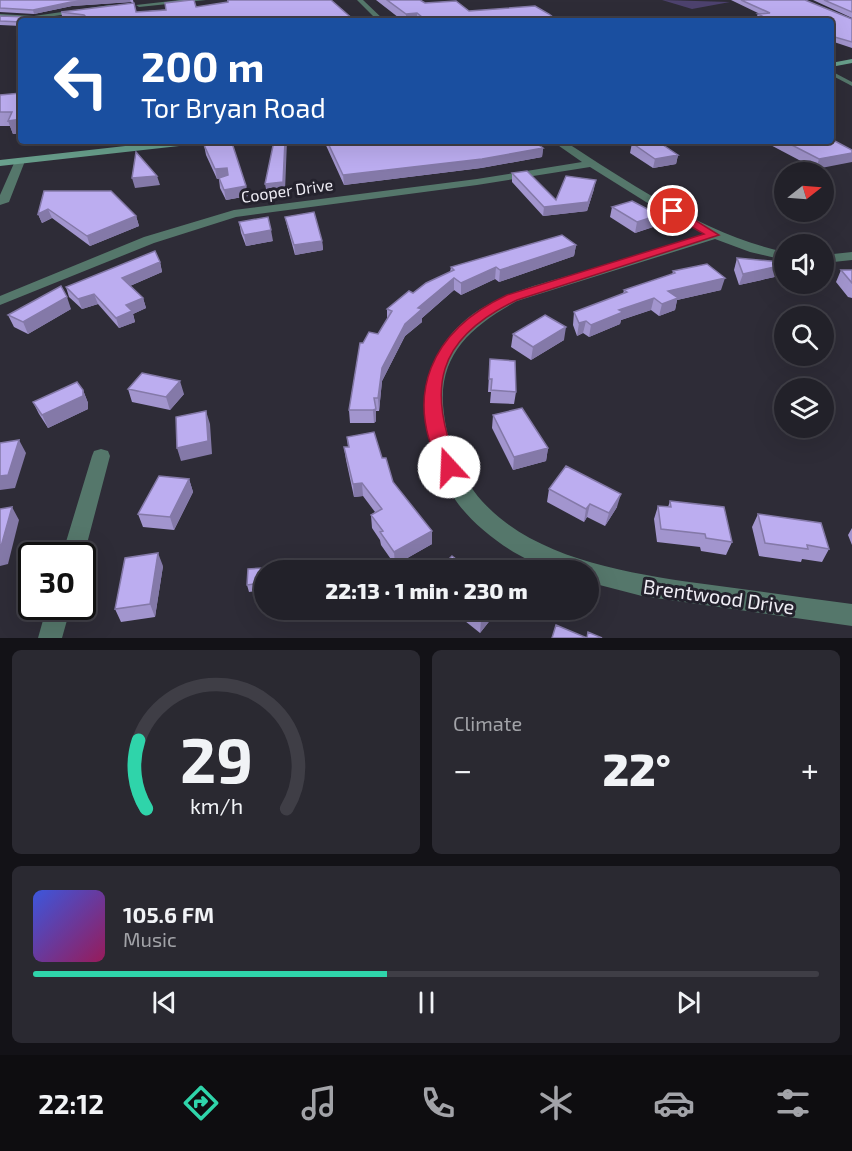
<!DOCTYPE html>
<html lang="en">
<head>
<meta charset="utf-8">
<style>
  :root { --surface:#222129; --page:#2a2931; --text:#f1f3f6; --muted:#a2a3a8; --line:#3f3e46; --accent:#2fd4aa }
  body { margin:0; font-family:"Exo 2",sans-serif; background:var(--page); color:var(--text); height:100vh; display:flex; flex-direction:column; font-size:22px; white-space:nowrap }
  * { box-sizing:border-box; margin:0 }
  p { font-size:20px; color:var(--muted) }
  .icon { flex:none; width:33px; height:33px; fill:none; stroke:currentColor; stroke-width:2; stroke-linecap:round; stroke-linejoin:round }
  .map { position:relative; height:638px; overflow:hidden }
  .drawer { display:flex; flex-direction:column; gap:12px; padding:12px; background:#131217; flex:1 }
  .drawer>* { flex:none }
  .guide { position:absolute; left:18px; top:18px; width:816px; height:126px; border-radius:6px; box-shadow:0 6px 24px #0002,0 0 0 2px var(--line); background:#1a4fa0; color:#fff; overflow:hidden }
  .needle { width:39px; rotate:73deg }
  .buttons { position:absolute; left:774px; top:162px; display:grid; gap:12px }
  .buttons a { display:grid; place-items:center; width:60px; height:60px; border-radius:50%; background:var(--surface); box-shadow:0 6px 24px #0002,0 0 0 2px var(--line); font-size:30px }
  .speed { position:absolute; left:18px; top:542px; display:flex; gap:12px; font-size:30px; font-weight:700; text-align:center }
  .speed>* { display:grid; place-content:center; width:78px; height:78px; border-radius:50%; background:var(--surface); box-shadow:0 6px 24px #0002,0 0 0 2px var(--line); line-height:1 }
  .speed .limit { border:3px solid #111; border-radius:9px; background:#fff; color:#111 }
  .pin { position:absolute; display:grid; place-items:center; width:51px; height:51px; color:#fff; margin:-26px; border:3px solid #fff; border-radius:50%; box-shadow:0 2px 6px #0007 }
  .me { position:absolute; width:66px; margin:-33px; rotate:340deg; stroke-linejoin:round; filter:drop-shadow(0 0 4px #0008) }
  .turn { display:flex; align-items:center; gap:21px; height:126px; padding:0 24px; font-size:27px }
  .turn .icon { width:78px; height:78px; stroke-width:2.5 }
  .turn b { display:block; font-size:42px; line-height:51px }
  .big { font-size:45px; font-weight:800; line-height:1.1 }
  .drawer .card { flex:1; display:flex; flex-direction:column; justify-content:center; gap:9px; min-width:0; padding:0 21px; border-radius:9px; background:var(--page) }
  .drawer .dial { align-items:center; gap:0 }
  .dial svg { height:156px; overflow:visible; fill:none; stroke:var(--line); stroke-width:7; stroke-linecap:round; text-anchor:middle }
  .dial text { fill:var(--text); stroke:none }
  .song { display:flex; align-items:center; gap:18px }
  .cover { width:72px; height:72px; border-radius:9px; background:linear-gradient(135deg,hsl(230 70% 55%),hsl(330 70% 35%)) }
  .played { height:6px; border-radius:3px; background:linear-gradient(90deg,var(--accent) 45%,var(--line) 45%) }
  .keys { display:flex; justify-content:space-around; direction:ltr }
  .heat { display:flex; justify-content:space-between; align-items:center; font-size:33px; direction:ltr }
  .drawer .tiles { flex:1; display:grid; gap:12px; grid-template-columns:1fr 1fr }
  .card:last-child { grid-column:span 2 }
  .trip { position:absolute; left:254px; top:560px; width:345px; height:60px; border-radius:30px; background:var(--surface); box-shadow:0 6px 24px #0002,0 0 0 2px var(--line); font-weight:800; line-height:60px; text-align:center }
  .dock { display:flex; height:96px; justify-content:space-around; align-items:center; background:#0e0d10; color:var(--muted) }
  .dock .icon { width:42px; height:42px }
  .dock .current { color:var(--accent) }
  .dock b { font-size:27px; color:var(--text) }
  .map>svg:first-child { display:block }
  .green { fill:#4d426e }
  .lines { fill:none; stroke-linecap:round; stroke-linejoin:round }
  .lane { fill:#55776b; fill-rule:evenodd }
  .street { fill:#55776b; fill-rule:evenodd }
  .secondary { fill:#69a08d; fill-rule:evenodd }
  .wall { fill:#a295ce }
  .shaded-wall { fill:#8479a8 }
  .building { fill:#bcadf0; stroke:#8479a8; stroke-width:1.5 }
  .route { fill:#e11d48; stroke:#92132f; stroke-width:1.5 }
  .labels { text-anchor:middle; dominant-baseline:central; stroke-width:6; stroke-linejoin:round; paint-order:stroke }
  .street-label { font-size:16px; fill:#efedf5; stroke:#24222d }
  .near-street-label { font-size:20px; fill:#efedf5; stroke:#24222d }
</style>
</head>
<body>
<div class="map">
<svg width="852" height="638" viewBox="0 0 852 638">
  <rect width="100%" height="100%" fill="#2e2c37"/>
  <path class="green" d="M662,0L730,2L692,9Z"/>
  <g class="lines">
    <path class="lane" d="M831,71L852,82V86L831,75Z"/>
    <path class="street" d="M180,0H206L139,7L136,5Z
      M357,0H363L385,21H378Z
      M110,5L112,8L47,17L85,21L0,18V14L34,16Z
      M552,141H564C633,185 702,233 784,252V260L750,252L715,239L517,301C470,327 436,356 444,414C461,549 601,570 712,585C759,591 805,598 852,604V626L642,596L588,582V570C577,570 562,572 552,569C519,560 480,532 459,505C449,492 443,475 437,460C419,411 421,360 462,323C494,294 538,285 578,273C620,260 662,247 704,234L662,212L590,167L477,185L236,217L154,243L0,305V296L144,237L234,210L477,179L582,162Z
      M20,158L25,161L9,202L0,205V195L15,161Z
      M852,252V260L824,263V255Z
      M101,449L108,451L110,456L84,555L82,558V555H62L92,456L94,451Z
      M47,606H71L62,638H38Z"/>
    <path class="secondary" d="M852,59V63L831,67V63Z
      M170,141H202L197,144L0,166V160Z"/>
  </g>
  <path class="wall" d="M0,0H133L136,12L196,7L228,2L227,0H331L355,21H21V26L0,25V16L84,19L62,16L61,12L133,4L131,2L72,6L34,14L0,12Z
    M376,0H420L425,3L469,11L558,21H403Z
    M731,0H805L852,19V48L831,41V21H761L756,18L758,14H760Z
    M813,0H852V18Z
    M21,93V133L13,134L10,126H0V95Z
    M324,141H533L543,148L542,157L481,168L344,185Z
    M763,141H831L816,169Z
    M632,143L678,155L676,164L653,168L630,153Z
    M204,145L246,186L248,196L226,200L220,188L219,179H217L206,155Z
    M512,173L556,200L594,189L587,211L543,216L512,182Z
    M44,191L136,216L139,226L90,246L52,218L42,223L38,214Z
    M612,207L659,215L656,226L635,233L610,217Z
    M285,217L322,241L323,250L295,255L287,226Z
    M239,222L273,241L246,246L241,233Z
    M576,245L574,256L499,282L495,279L461,295L454,290L422,318V322L405,336L382,381L379,411H376V421L374,423H350L349,410L363,343L378,334L387,319V309L450,272L451,267Z
    M737,258L779,276L739,285L734,270Z
    M160,262L162,272L130,286L143,298L146,308L133,314L135,322L119,328L98,304L82,309L69,297L66,287Z
    M841,270H852V298L848,297L836,282Z
    M673,271L721,290L677,300L675,310L659,316L651,310L621,320L620,324L589,337L583,333L577,336L573,325L574,312L623,294L624,290L672,275Z
    M71,309L28,334L14,327L8,315Z
    M513,334L564,340L531,360L511,347Z
    M490,359L516,392L514,404L490,403L491,392H488Z
    M128,389L184,394L170,410L132,402Z
    M83,390L88,403V409L48,428L39,414L33,402Z
    M493,415L548,448L546,461L513,470L492,428Z
    M347,437L382,458L393,482L432,544L395,565L381,545L380,540L372,528L371,515L375,512L363,496L354,497L346,460L344,447H348Z
    M189,479L193,492L174,530L143,527L138,514Z
    M549,489L617,507L605,526L587,517L584,522L547,502Z
    M670,501L732,542L726,555L701,551L700,547L657,542L654,519L658,506L668,507Z
    M758,514L829,549L822,562L802,559L801,562L759,556L752,527Z
    M852,528V545L848,535Z
    M163,566L155,617L121,622L115,609Z
    M263,568L264,572L263,590L249,592L247,585Z
    M450,609H499L480,633Z"/>
  <path class="shaded-wall" d="M100,0H130L131,2L72,6L34,14L33,10L71,2Z
    M417,13V21H406V14Z
    M21,119V133L13,134L8,121Z
    M285,141H287L285,191L267,194L265,184Z
    M543,148L542,157L481,168L344,185L343,175Z
    M852,153V162L816,169L819,159Z
    M678,155L676,164L653,168L655,159Z
    M227,168L229,178L217,179L215,169Z
    M157,176L160,185L135,188L132,178Z
    M596,180L594,189L587,211L543,216L544,207Z
    M246,186L248,196L226,200L224,190Z
    M48,209L52,218L42,223L38,214Z
    M659,215L656,226L635,233L637,222Z
    M136,216L139,226L90,246L87,236Z
    M271,230L273,241L246,246L244,235Z
    M322,241L323,250L295,255L294,245Z
    M576,245L574,256L499,282L500,270Z
    M160,262L162,272L125,288L122,278Z
    M783,265L779,276L739,285L743,274Z
    M496,267L495,279L461,295V283Z
    M454,278V290L422,318V322L405,336L382,381L379,411L378,398L382,368L405,324L418,308Z
    M725,278L721,290L677,300L675,310L659,316L662,304L668,291Z
    M94,294L98,304L82,309L78,299Z
    M67,297L71,309L28,334L23,322Z
    M143,298L146,308L133,314L135,322L119,328L116,318L126,305Z
    M654,298L651,310L621,320L620,324L589,337L591,325L619,310Z
    M586,321L583,333L577,336L579,323Z
    M566,327L564,340L531,360L533,347Z
    M180,381L184,394L170,410L166,397Z
    M83,390L88,403V409L48,428L42,415Z
    M376,409V421L374,423L373,410Z
    M206,411L210,424L212,454L181,461L177,448Z
    M19,440L26,453L15,488L0,490V476Z
    M548,448L546,461L513,470L514,457Z
    M189,479L193,492L174,530L170,517Z
    M362,483L363,496L354,497L353,484Z
    M621,494L617,507L605,526L609,513Z
    M590,504L587,517L584,522L586,509Z
    M12,507L19,520L8,564L0,566V550Z
    M432,531V544L395,565L394,552Z
    M158,553L163,566L155,617L150,604Z
    M263,568L264,572L263,590L262,583Z
    M490,609H499L480,633L481,620Z"/>
  <path class="building" d="M0,0H100L71,2L33,10L0,8Z
    M191,0H194L196,7L228,2V0H331L355,21H21V22L0,21V16L84,19L86,17L84,15L61,12L134,3L136,12L166,10L165,3Z
    M387,0H420L425,3L456,1L469,11L535,6L549,14L558,21H427L417,13L406,14Z
    M741,0H805L852,19V42L831,36V21H772L758,14L770,13Z
    M824,0H852V12Z
    M21,93V119L8,121L12,112H0V95Z
    M831,139L852,150V153L819,159L784,141H831Z
    M274,141H285L283,182L265,184Z
    M327,141H533L543,148L482,159L343,175Z
    M647,141H657L678,155L655,159L632,143Z
    M232,143L246,186L224,190L219,178L228,175L227,168L215,169L204,145Z
    M136,152L157,176L132,178Z
    M527,171L556,200L566,176L596,180L588,202L544,207L512,173Z
    M44,191H111L136,216L87,236L48,209L38,214Z
    M632,201L659,215L637,222L612,207Z
    M314,212L322,241L294,245L285,217Z
    M268,217L271,230L244,235L239,222Z
    M562,235L576,245L500,270L496,267L461,283L454,278L418,308L422,309L405,324L382,368L378,398H374L376,409L373,410H349L360,343H363L369,332L378,334L392,311L387,309L409,291L413,293L426,283L454,270L451,267Z
    M155,251L160,262L122,278L143,298L126,305L132,311L116,318L94,294L78,299L66,287Z
    M737,258L782,262L783,265L743,274Z
    M707,264L725,278L668,291L678,298L662,304L654,298L619,310L623,312L591,325L586,321L579,323L574,312L627,292L624,290L675,273L673,271Z
    M841,270H852V283Z
    M61,286L67,297L23,322L8,315Z
    M545,315L566,327L533,347L513,334Z
    M490,359L515,361L516,392L491,390L492,379H489Z
    M142,373L180,381L166,397L128,389Z
    M77,382L83,390V396L42,415L33,402Z
    M522,408L548,448L514,457L493,415Z
    M206,411L208,441L177,448L176,417Z
    M374,432L382,458H386L393,482L432,531L394,552L380,532L383,531L371,515L382,509L362,483L353,484L344,447H349L347,437Z
    M19,440L8,475L0,476V443Z
    M566,466L621,494L609,513L590,504L586,509L549,489Z
    M159,476L189,479L170,517L138,514Z
    M670,501L724,507L732,542L706,538L705,534L661,529L658,506L671,507Z
    M12,507L0,550V509Z
    M758,514L821,523L829,549L807,545L808,549L765,543Z
    M158,553L150,604L115,609L125,558Z
    M452,556L470,570H438Z
    M263,568L262,583L247,585L248,569Z
    M467,609H490L481,620Z
    M556,625L587,638L588,632L602,638H552Z"/>
  <path class="route" d="M670,209H677L719,235L517,300C435,339 427,388 458,467L455,472H443C401,395 432,330 507,295L704,234L670,214Z"/>
  <g class="labels">
    <g class="street-label">
      <text transform="translate(287 190) rotate(-8)">Cooper Drive</text>
    </g>
    <g class="near-street-label">
      <text transform="translate(719 596) rotate(8)">Brentwood Drive</text>
    </g>
  </g>
</svg>
<div class="buttons">
<a><svg class="needle" viewBox="-14 -14 28 28"><path d="M0-13l5 13h-10z" fill="#e53935"/><path d="M0 13l5-13h-10z" fill="#a2a3a8"/></svg></a>
<a><svg class="icon" aria-label="sound" viewBox="0 0 24 24"><path d="M4 9h4l5-4v14l-5-4H4zM17 9q2 3 0 6"/></svg></a>
<a><svg class="icon" aria-label="search" viewBox="0 0 24 24"><circle cx="10" cy="10" r="6"/><path d="M15 15l6 6"/></svg></a>
<a><svg class="icon" aria-label="layers" viewBox="0 0 24 24"><path d="M12 4l9 5-9 5-9-5zM3 14l9 5 9-5"/></svg></a>
</div>
<div class="speed"><div class="limit">30</div></div>
<div class="pin" style="left:673px;top:211px;background:#d93025"><svg class="icon" aria-label="arrive" viewBox="0 0 24 24"><path d="M6 21V4h12l-3 4 3 4H6"/></svg></div>
<svg class="me" style="left:449px;top:467px" viewBox="-20 -20 40 40"><circle r="19" fill="#fff"/><path d="M0-13L10 11 0 6-10 11z" fill="#e11d48"/></svg>
<div class="trip">22:13 · 1 min · 230 m</div>
<div class="guide">
<div class="turn"><svg class="icon" aria-label="left" viewBox="0 0 24 24"><path d="M17 20v-9H6M10 6l-5 5 5 5"/></svg><div><b>200 m</b>Tor Bryan Road</div></div>
</div>
</div>
<section class="drawer">
<div class="tiles">
<div class="card dial"><svg viewBox="0 0 100 80">
<path d="M14 69A42 42 0 1 1 86 69"/>
<path d="M14 69A42 42 0 0 1 10 34" stroke="#2fd4aa"/>
<text x="50" y="56" font-size="32" font-weight="700">29</text>
<text x="50" y="72" font-size="11">km/h</text>
</svg></div>
<div class="card"><p>Climate</p>
<div class="heat"><a>−</a><b class="big">22°</b><a>+</a></div>
</div>
<div class="card">
<div class="song"><i class="cover"></i><div><b>105.6 FM</b><p>Music</p></div></div>
<div class="played"></div>
<div class="keys"><svg class="icon" aria-label="previous" viewBox="0 0 24 24"><path d="M18 5L8 12l10 7zM5 5v14"/></svg><svg class="icon" aria-label="pause" viewBox="0 0 24 24"><path d="M8 5v14M16 5v14"/></svg><svg class="icon" aria-label="next" viewBox="0 0 24 24"><path d="M6 5l10 7-10 7zM19 5v14"/></svg></div>
</div>
</div>
</section>
<nav class="dock">
<b>22:12</b>
<svg class="icon current" aria-label="directions" viewBox="0 0 24 24"><path d="M12 3l9 9-9 9-9-9zM9 14v-3h6M13 9l2 2-2 2"/></svg>
<svg class="icon" aria-label="music" viewBox="0 0 24 24"><path d="M9 18V5l10-2v13"/><circle cx="6" cy="18" r="3"/><circle cx="16" cy="16" r="3"/></svg>
<svg class="icon" aria-label="phone" viewBox="0 0 24 24"><path d="M5 4h4l2 5-3 2q2 4 5 5l2-3 5 2v4C11 20 4 13 5 4z"/></svg>
<svg class="icon" aria-label="climate" viewBox="0 0 24 24"><path d="M12 3v18M4 7l16 10M4 17L20 7"/></svg>
<svg class="icon" aria-label="car" viewBox="0 0 24 24"><path d="M5 17H2v-5l4-1 3-4h7l3 4 3 1v5h-3M9 17h6M6 11h13"/><circle cx="7" cy="17" r="2"/><circle cx="17" cy="17" r="2"/></svg>
<svg class="icon" aria-label="filters" viewBox="0 0 24 24"><path d="M4 7h16M4 17h16"/><circle cx="9" cy="7" r="2"/><circle cx="15" cy="17" r="2"/></svg>
</nav>
</body>
</html>
